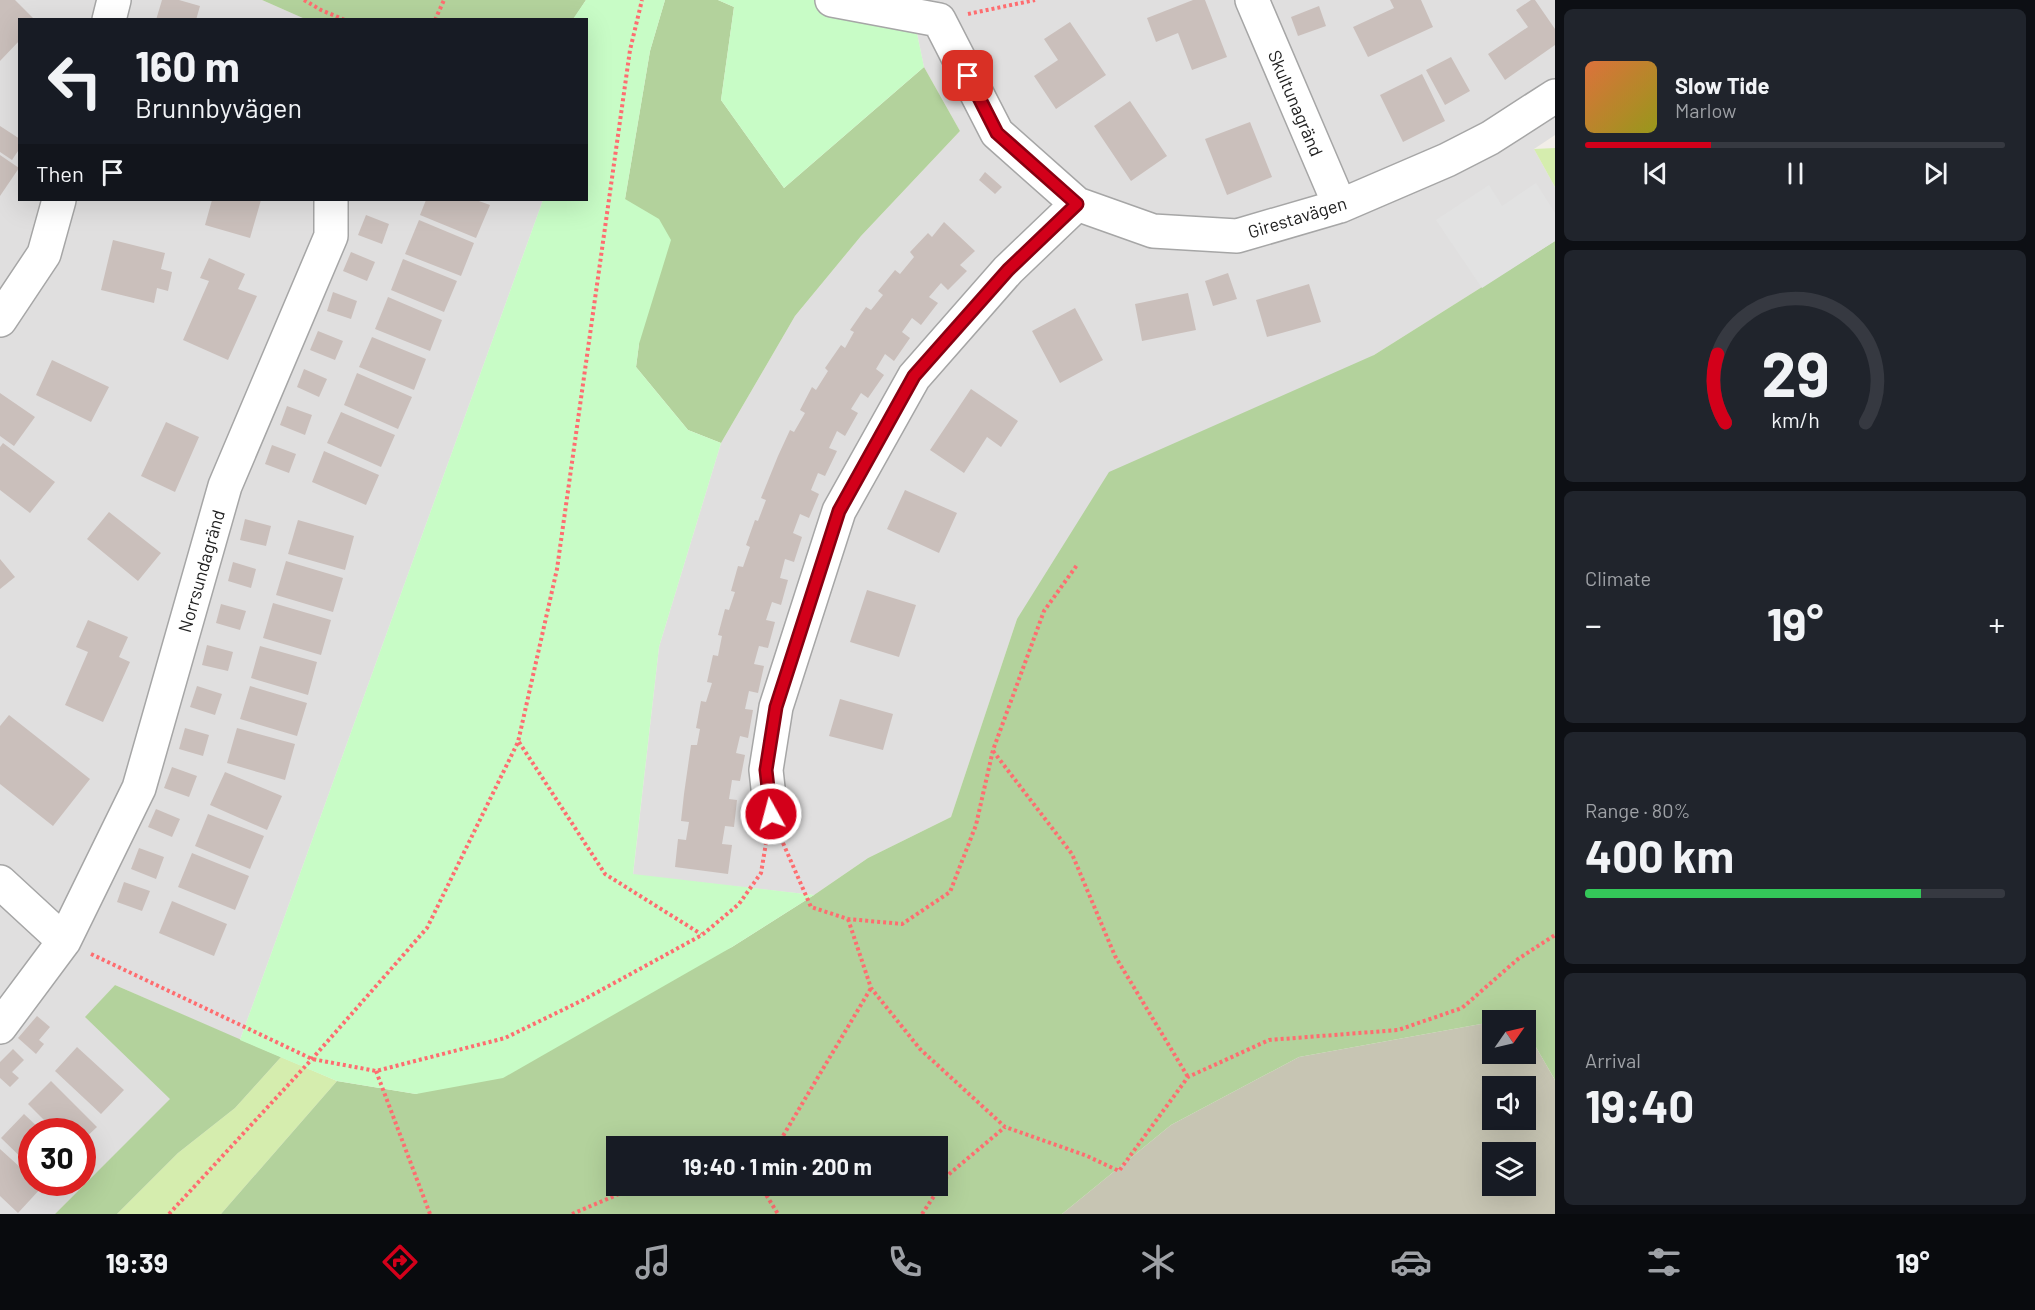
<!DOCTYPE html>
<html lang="en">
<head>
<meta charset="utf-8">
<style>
  :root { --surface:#171b24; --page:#20242c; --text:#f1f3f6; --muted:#9ea1a6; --line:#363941; --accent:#d3001a }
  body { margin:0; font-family:Barlow,sans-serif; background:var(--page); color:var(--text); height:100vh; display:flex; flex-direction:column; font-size:22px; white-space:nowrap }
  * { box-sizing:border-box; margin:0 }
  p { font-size:20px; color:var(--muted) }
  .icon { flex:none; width:33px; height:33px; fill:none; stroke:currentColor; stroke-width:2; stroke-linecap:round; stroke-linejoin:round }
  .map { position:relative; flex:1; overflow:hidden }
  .drawer { display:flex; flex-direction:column; gap:9px; padding:9px; background:#0d0f14; width:480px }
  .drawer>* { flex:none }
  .top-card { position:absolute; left:18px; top:18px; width:570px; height:183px; border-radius:0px; box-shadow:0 6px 24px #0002; background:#171b24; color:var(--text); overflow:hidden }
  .needle { width:39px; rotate:56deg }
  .fabs { position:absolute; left:1482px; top:1010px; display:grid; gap:12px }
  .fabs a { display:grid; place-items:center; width:54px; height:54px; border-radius:0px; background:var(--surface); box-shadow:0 6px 24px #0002; font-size:30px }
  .speed { position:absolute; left:18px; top:1118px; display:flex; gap:12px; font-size:30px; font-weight:700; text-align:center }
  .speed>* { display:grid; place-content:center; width:78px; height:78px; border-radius:50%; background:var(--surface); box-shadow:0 6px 24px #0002; line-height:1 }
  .speed .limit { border:9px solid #d22; background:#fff; color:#111 }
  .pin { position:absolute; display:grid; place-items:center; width:51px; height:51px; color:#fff; margin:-26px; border-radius:12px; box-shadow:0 3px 9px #0006 }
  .me { position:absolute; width:66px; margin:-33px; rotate:353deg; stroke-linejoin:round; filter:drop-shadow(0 0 4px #0008) }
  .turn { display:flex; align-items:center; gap:21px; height:126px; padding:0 18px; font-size:27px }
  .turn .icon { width:78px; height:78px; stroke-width:2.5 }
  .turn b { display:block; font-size:42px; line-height:51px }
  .then { display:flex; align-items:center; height:57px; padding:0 18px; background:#0003; gap:12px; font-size:22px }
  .big { font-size:45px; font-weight:700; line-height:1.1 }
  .drawer .widget { flex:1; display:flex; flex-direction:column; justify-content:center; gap:9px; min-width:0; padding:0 21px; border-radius:9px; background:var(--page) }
  .drawer .dial { align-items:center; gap:0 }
  .dial svg { height:156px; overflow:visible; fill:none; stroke:var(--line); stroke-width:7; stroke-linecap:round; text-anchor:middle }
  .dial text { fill:var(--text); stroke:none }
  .song { display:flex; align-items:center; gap:18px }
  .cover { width:72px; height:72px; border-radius:9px; background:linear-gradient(135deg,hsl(20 70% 55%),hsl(60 70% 35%)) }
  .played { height:6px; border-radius:3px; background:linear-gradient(90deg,var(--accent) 30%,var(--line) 30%) }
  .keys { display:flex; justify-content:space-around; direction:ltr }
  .heat { display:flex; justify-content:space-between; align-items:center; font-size:33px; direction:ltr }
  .charge { height:9px; border-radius:4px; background:linear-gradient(90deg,#34c759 80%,var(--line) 0) }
  .trip { position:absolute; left:606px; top:1136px; width:342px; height:60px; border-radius:0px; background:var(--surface); box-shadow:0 6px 24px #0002; font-weight:700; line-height:60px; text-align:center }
  .dock { display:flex; height:96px; justify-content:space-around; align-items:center; background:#090b0e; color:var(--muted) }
  .dock .icon { width:42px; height:42px }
  .dock .current { color:var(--accent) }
  .dock b { font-size:27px; color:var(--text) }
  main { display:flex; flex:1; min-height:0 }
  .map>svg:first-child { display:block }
  .residential { fill:#e0dfdf; fill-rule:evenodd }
  .construction { fill:#c7c5b3; fill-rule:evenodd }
  .grass { fill:#d5edae }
  .forest { fill:#b3d29c; fill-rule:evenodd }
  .park { fill:#c8fcc6 }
  .parking { fill:#e2e2e2 }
  .building { fill:#cabfbb }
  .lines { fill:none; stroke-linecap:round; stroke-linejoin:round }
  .minor-casing { stroke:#a6a6a6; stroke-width:36 }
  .path { stroke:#fe6d70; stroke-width:4; stroke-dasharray:3 3; stroke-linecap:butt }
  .minor { stroke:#fff; stroke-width:33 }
  .route-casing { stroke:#890011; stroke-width:15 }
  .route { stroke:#d3001a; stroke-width:10 }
  .labels { text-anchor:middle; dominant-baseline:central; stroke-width:4.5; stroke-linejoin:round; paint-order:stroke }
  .street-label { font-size:18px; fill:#222; stroke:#fff }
</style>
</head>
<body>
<main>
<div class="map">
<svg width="1555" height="1214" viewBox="0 0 1555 1214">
  <rect width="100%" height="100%" fill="#f2eee8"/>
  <path class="residential" d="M0,0H262L305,19L20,20V200H543L240,1040L115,985L86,1017L171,1099L55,1214H0ZM32,1131H82V1182H32Z
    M910,0H1555V135L1534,149L1555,187V241L1374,355L1017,619L951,817L868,858L814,895L633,875L659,647L721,443L795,316L861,236L960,131L924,67Z"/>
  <path class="construction" d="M1492,1022V1053H1526V1030L1555,1080V1214H1062L1171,1125L1299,1057ZM1492,1086H1526V1119H1492ZM1492,1152H1526V1185H1492Z"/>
  <path class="grass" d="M1555,148V187L1534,149Z
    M281,1057L337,1081L221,1214H117L178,1153L235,1108Z"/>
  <path class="forest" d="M262,0H586L573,20L305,19Z
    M665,0H718L734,7L721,100L784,188L924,67L960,131L861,236L795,316L721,443L688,430L636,367L639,344L625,199L650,51Z
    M1555,241V1080L1526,1030V1020H1520L1518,1017L1492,1020V1022L1299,1057L1171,1125L1062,1214H221L337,1081L416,1094L732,947L814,895L868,858L951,817L1017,619L1109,472L1374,355ZM616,1146H938V1185H616Z
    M115,985L281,1057L235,1108L178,1153L117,1214H55L170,1099L85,1017Z"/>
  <path class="park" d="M586,0H665L650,51L625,199L659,219L671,240L639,344L636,367L688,430L721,443L659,647L633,874L814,895L732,947L503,1078L416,1094L337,1081L240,1040L543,200H586V20L573,19Z
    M718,0H910L924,67L784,188L721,100L734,7Z"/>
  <path class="parking" d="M1536,183L1555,213V241L1482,288L1436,220L1489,185L1502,206Z"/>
  <path class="building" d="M0,0H15L35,20H20V40L0,61Z
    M162,0H179L200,6L196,20H156Z
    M1193,0H1205L1227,57L1192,70L1178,33L1156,42L1147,18Z
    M1390,0H1421L1433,27L1368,57L1353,27L1394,8Z
    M1531,0H1535L1555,29V45L1505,80L1488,54L1528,27L1516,10Z
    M1319,6L1326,26L1298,36L1291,17Z
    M1070,22L1106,75L1056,109L1034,76L1058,60L1044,39Z
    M1451,57L1470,91L1445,105L1426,70Z
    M1422,74L1445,121L1403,142L1380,95Z
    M1130,101L1167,156L1131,181L1094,126Z
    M1250,122L1272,177L1227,195L1205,139Z
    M0,126L20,139V148L12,160L0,152Z
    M0,155L19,168L0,196Z
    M985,172L1002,187L995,194L979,180Z
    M212,200H261L250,238L205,225Z
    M426,200H476L490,205L476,238L420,215Z
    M366,215L389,224L382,244L358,235Z
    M419,220L474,243L461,276L405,254Z
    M944,222L975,251L960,265L967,271L948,290L941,283L929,297L938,303L921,325L912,318L902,332L910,338L894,361L885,354L876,369L884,375L868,398L861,393L851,409L858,413L845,436L837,431L829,448L837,451L825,476L818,473L811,490L819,494L809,518L800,514L793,533L802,537L794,562L785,559L780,578L788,580L781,605L772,602L766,620L775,622L768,648L759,646L754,664L764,666L758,693L749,691L745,709L753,710L748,738L740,736L736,753L745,755L740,781L732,780L729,799L737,800L734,827L725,826L722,844L732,845L728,874L675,867L678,839L686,840L689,822L681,821L684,794L691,745H697L700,729L696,728L701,701L706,702L712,683L707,682L713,655L718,656L722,636L718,635L725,609L729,610L735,592L731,591L738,566L743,567L750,547L746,545L755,520L758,521L766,500L761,498L778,456L790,430L794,432L805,413L800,410L812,387L816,390L828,371L825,368L841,345L845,348L854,332L850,330L866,307L871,310L883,295L878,291L895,270L900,274L914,257L910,252L928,233L932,237Z
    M113,240L165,253L161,269L172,272L168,291L157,288L154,303L101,290Z
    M351,252L375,262L367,281L343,271Z
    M209,258L245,274L238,289L257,296L228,360L183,340L209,281L200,278Z
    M403,259L457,281L444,312L391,290Z
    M1228,273L1237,299L1213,306L1205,281Z
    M1309,284L1321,322L1267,337L1256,300Z
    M333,292L357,301L351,319L327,311Z
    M1188,293L1196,330L1142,341L1135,304Z
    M388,297L442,320L430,351L375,329Z
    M1075,308L1103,360L1060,383L1032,331Z
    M318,331L343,341L335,360L310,350Z
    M372,337L426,359L414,390L359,367Z
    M52,360L109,387L91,422L36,395Z
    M304,369L327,379L319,397L297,387Z
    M357,373L412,397L398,429L344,405Z
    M971,389L1018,421L1001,447L987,437L964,473L930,450Z
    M0,393L35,417L14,446L0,436Z
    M287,406L312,415L305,435L280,425Z
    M341,412L395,435L381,467L327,443Z
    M166,422L199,437L175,492L141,476Z
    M3,443L55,482L30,513L0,490V447Z
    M272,445L296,454L289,473L265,464Z
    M324,451L379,475L366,505L312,482Z
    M905,490L957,513L939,553L887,529Z
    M109,512L161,553L138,581L87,539Z
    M245,519L271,526L266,546L240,540Z
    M298,520L354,536L345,570L288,554Z
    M0,559L15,577L0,589Z
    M286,561L343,578L333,612L276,595Z
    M233,562L256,569L251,588L228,581Z
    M867,590L916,605L899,657L850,642Z
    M273,603L331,620L321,655L263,638Z
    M221,604L246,611L240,630L216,623Z
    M88,620L128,637L119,657L130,662L103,722L65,705L88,652L76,647Z
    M207,645L233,652L228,671L202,665Z
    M260,646L317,662L308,695L251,678Z
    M197,686L222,694L215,715L190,707Z
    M250,686L307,703L297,736L240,719Z
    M840,699L893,714L883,750L829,736Z
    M9,715L90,779L53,826L0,784V726Z
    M185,728L209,735L203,756L179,749Z
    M237,728L295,744L285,780L227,763Z
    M172,767L197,776L189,797L164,788Z
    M225,772L282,796L267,830L210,805Z
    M156,809L180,819L172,837L148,827Z
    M208,814L264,836L250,869L195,846Z
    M139,848L164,857L156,879L131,869Z
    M192,853L249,876L235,910L178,887Z
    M124,882L150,891L142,911L117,902Z
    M172,901L227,924L214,956L159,933Z
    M37,1016L50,1027L39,1040L44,1044L36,1054L18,1038Z
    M77,1047L124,1090L101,1114L55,1071Z
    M13,1049L24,1060L12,1072L19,1078L10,1087L0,1078V1062Z
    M51,1081L97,1127L82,1141V1131H55L28,1104Z
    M24,1114L42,1131H32V1168L1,1138Z
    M0,1149L32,1178V1182H36L42,1187L18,1213L0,1196Z"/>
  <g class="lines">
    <defs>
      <path id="minor" d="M832,0L939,20L997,133L1077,204
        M1252,0L1340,206
        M109,20L114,0
        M0,320L44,254L59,200
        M771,815L766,770L776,707L839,511L914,377L1008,270L1077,204L1153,231L1237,236L1340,206L1447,160L1490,138L1555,96
        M0,882L64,941
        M0,1027L64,941L139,788L225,486L331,236V200"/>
    </defs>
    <use href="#minor" class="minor-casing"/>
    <path class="path" d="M304,0L321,10L345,20
      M968,14L1035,0
      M435,20L444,0
      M519,742L605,874L701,934
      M993,751L1072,854L1115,956L1188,1077
      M783,843L811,907L848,919L902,924L950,892L976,825L993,750L1044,611L1077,565
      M848,919L871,988L920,1049L1005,1127L1087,1156L1119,1171L1188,1077L1269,1040L1398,1030L1462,1008L1518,959L1555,935
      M91,954L312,1059L376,1071L505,1038L583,1000L702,935L739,904L761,873L766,843
      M376,1071L430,1214
      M777,1146L871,988
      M938,1175H948
      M760,1185L778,1214
      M169,1214L312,1059L427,928L518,742L557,569L630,50L642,0
      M572,1214L619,1194L708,1185
      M922,1214L948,1175L1005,1127"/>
    <use href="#minor" class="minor"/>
  </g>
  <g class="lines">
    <defs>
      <path id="route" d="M771,814L766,770L776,707L839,511L914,376L1008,270L1077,204L997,133L968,76"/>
    </defs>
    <use href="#route" class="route-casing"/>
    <use href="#route" class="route"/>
  </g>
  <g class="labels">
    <g class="street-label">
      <text transform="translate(1296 103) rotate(67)">Skultunagränd</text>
      <text transform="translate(1297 217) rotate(-17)">Girestavägen</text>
      <text transform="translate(201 571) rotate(-74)">Norrsundagränd</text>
    </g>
  </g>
</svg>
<div class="fabs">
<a><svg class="needle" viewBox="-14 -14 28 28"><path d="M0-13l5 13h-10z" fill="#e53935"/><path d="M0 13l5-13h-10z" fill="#9ea1a6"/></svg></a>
<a><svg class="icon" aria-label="sound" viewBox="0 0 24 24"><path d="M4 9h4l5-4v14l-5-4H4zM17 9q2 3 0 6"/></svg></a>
<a><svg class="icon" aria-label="layers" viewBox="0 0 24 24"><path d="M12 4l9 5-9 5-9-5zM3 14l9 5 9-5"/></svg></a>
</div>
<div class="speed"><div class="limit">30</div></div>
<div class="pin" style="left:968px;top:76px;background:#d93025"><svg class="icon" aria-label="arrive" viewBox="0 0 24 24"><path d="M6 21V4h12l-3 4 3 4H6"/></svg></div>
<svg class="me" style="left:771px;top:814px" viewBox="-20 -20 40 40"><circle r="17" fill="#d3001a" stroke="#fff" stroke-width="3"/><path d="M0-11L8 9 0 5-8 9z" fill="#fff"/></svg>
<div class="trip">19:40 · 1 min · 200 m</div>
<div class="top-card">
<div class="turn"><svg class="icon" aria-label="left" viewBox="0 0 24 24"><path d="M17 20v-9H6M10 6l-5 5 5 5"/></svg><div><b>160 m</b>Brunnbyvägen</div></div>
<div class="then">Then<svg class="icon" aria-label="arrive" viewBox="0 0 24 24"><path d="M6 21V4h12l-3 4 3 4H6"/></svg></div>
</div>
</div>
<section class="drawer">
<div class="widget">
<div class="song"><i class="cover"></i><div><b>Slow Tide</b><p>Marlow</p></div></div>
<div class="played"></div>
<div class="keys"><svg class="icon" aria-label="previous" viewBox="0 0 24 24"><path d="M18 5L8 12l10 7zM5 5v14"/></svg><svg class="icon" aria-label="pause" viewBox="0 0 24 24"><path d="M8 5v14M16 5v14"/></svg><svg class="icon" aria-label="next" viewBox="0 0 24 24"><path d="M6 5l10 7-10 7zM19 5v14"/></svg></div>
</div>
<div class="widget dial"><svg viewBox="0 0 100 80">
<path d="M14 69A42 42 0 1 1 86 69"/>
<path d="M14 69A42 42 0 0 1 10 34" stroke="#d3001a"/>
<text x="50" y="56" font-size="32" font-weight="700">29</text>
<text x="50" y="72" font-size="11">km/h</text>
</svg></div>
<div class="widget"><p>Climate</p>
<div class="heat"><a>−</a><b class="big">19°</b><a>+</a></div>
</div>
<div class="widget"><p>Range · 80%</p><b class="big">400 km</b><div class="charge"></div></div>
<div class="widget"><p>Arrival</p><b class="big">19:40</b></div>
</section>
</main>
<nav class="dock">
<b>19:39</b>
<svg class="icon current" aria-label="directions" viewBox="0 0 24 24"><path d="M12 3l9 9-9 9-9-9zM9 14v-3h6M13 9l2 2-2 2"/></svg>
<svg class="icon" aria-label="music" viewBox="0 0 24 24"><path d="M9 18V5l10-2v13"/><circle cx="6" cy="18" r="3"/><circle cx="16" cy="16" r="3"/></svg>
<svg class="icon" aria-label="phone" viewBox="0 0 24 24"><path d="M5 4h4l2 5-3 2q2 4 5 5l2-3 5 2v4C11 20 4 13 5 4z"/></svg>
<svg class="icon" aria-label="climate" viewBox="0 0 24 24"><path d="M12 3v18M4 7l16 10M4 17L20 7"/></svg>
<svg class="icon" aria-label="car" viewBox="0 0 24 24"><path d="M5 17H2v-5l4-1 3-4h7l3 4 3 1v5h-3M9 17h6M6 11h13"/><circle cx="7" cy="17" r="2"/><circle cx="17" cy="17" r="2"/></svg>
<svg class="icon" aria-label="filters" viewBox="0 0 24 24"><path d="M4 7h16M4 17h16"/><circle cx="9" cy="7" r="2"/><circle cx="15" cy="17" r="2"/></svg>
<b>19°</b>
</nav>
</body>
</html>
